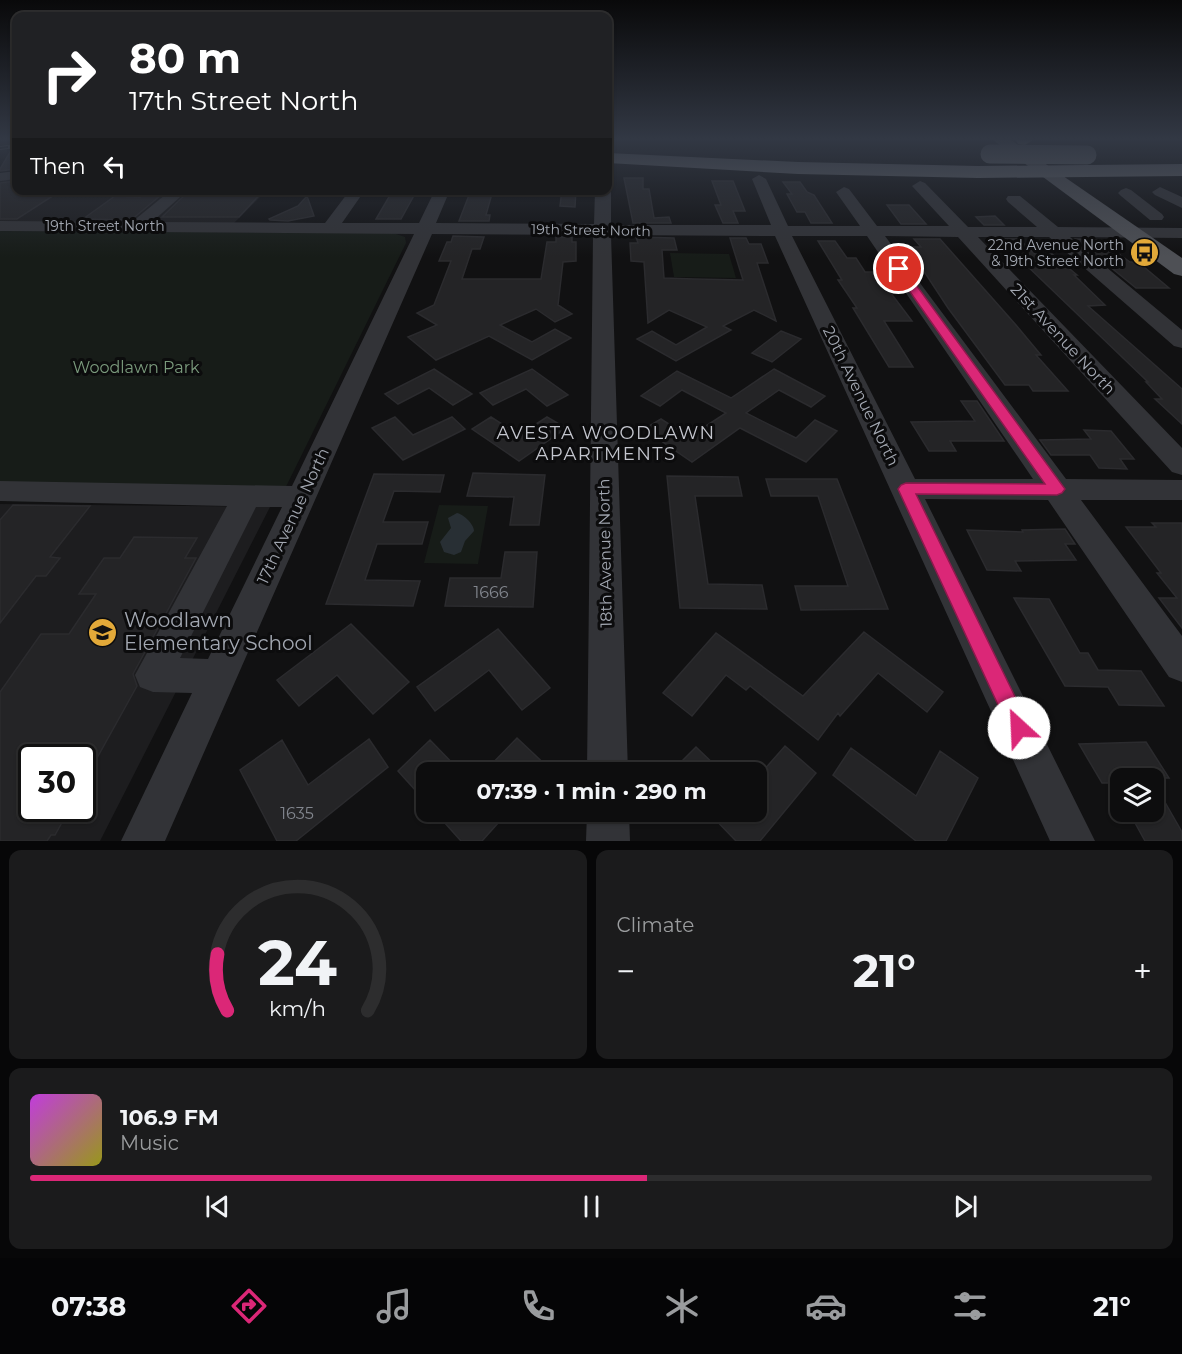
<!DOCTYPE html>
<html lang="en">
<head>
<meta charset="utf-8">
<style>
  :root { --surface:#0d0d0e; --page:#1b1b1c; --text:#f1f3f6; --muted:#9a9c9e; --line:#2d2d2e; --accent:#db2777 }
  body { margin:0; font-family:Montserrat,sans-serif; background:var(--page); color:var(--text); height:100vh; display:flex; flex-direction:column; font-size:22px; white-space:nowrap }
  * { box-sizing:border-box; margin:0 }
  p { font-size:20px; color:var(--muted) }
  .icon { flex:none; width:33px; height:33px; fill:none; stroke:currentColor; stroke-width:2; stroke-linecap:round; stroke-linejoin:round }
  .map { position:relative; height:841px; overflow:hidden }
  .panel { display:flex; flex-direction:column; gap:9px; padding:9px; background:#070708; flex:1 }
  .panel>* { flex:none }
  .banner { position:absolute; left:12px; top:12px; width:600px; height:183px; border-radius:12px; box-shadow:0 2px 4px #0004,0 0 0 2px var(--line); background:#202124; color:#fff; overflow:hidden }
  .buttons { position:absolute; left:1110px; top:768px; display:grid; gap:12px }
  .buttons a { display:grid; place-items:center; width:54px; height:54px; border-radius:12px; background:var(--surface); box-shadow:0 2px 4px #0004,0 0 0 2px var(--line); font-size:30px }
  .speed { position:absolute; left:18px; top:744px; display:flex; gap:12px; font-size:30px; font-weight:700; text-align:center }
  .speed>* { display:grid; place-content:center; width:78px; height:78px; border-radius:50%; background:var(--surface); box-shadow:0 2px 4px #0004,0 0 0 2px var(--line); line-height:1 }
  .speed .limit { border:3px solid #111; border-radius:9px; background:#fff; color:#111 }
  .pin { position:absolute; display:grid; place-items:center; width:51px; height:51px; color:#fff; margin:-26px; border:3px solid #fff; border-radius:50%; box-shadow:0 2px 6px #0007 }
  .me { position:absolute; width:66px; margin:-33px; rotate:335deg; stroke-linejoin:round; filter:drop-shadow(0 0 4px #0008) }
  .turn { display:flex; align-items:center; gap:21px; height:126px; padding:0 18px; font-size:27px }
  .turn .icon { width:78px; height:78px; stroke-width:2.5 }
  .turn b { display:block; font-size:42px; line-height:51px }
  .then { display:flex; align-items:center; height:57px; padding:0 18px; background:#0003; gap:12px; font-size:22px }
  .big { font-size:45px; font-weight:700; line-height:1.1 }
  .panel .widget { flex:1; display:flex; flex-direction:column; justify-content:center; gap:9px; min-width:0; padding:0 21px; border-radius:12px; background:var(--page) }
  .panel .dial { align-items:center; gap:0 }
  .dial svg { height:156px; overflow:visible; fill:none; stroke:var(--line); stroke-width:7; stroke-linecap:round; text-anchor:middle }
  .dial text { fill:var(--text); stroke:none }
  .song { display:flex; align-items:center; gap:18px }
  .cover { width:72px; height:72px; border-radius:9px; background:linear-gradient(135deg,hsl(290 70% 55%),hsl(60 70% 35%)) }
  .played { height:6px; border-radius:3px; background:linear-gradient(90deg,var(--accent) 55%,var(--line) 55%) }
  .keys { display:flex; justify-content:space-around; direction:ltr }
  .heat { display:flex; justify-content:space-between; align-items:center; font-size:33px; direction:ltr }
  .panel .tiles { flex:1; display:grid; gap:9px; grid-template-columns:1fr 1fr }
  .widget:last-child { grid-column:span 2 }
  .trip { position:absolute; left:416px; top:762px; width:351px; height:60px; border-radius:12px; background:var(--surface); box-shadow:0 2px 4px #0004,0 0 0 2px var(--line); font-weight:700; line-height:60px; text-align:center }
  .menu { display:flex; height:96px; justify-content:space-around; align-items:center; background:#050506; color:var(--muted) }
  .menu .icon { width:42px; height:42px }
  .menu .on { color:var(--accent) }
  .menu b { font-size:27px; color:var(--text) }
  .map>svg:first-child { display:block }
  .built { fill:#1d1d1f; fill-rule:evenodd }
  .green { fill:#171c18 }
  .water { fill:#282f34 }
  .building { fill:#242426; stroke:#2b2b2e; stroke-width:1.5 }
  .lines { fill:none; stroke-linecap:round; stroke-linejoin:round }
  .minor { fill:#323337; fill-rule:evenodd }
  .major { fill:#4e5055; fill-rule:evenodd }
  .highway { fill:#5e6167; fill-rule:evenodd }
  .rail-casing { stroke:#45474b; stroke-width:4 }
  .rail { stroke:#0c0c0d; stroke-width:2; stroke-dasharray:8; stroke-linecap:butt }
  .highway-bridge { stroke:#5e6167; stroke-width:19 }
  .route { fill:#db2777; stroke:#8e194d; stroke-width:1.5 }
  .labels { text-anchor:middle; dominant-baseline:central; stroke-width:6; stroke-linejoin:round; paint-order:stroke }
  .far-street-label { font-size:14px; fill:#a3a8b2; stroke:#0c0c0d }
  .far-poi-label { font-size:14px; fill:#a3a8b2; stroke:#0c0c0d; text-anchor:end }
  .street-label { font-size:16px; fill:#a3a8b2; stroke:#0c0c0d }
  .park-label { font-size:16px; fill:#7b9b7d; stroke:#0c0c0d }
  .near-number-label { font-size:16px; fill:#82868e }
  .neighbourhood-label { font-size:18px; letter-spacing:1.5px; fill:#c4c6ce; stroke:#0c0c0d }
  .near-poi-label { font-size:20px; fill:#a3a8b2; stroke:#0c0c0d; text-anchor:start }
</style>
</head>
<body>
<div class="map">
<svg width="1182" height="841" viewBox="0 0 1182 841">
  <rect width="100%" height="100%" fill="#111112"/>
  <path class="built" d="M16,177V190L175,191L133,224L0,223V179Z
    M187,191H266L233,224H147Z
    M0,504L270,507L100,841H0ZM32,758H82V808H32Z"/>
  <path class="green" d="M0,231L393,233L405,237L406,243L277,505L0,501Z
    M670,253L729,254L736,278L674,277Z
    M439,505L488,506L478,564L424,563Z"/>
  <path class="water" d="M457,513C463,514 474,524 474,531L465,541L461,552L454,555L444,552L440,542L451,528L448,518Z"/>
  <path class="building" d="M16,142V169L0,171V169Z
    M624,178H643V189H649L654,218L669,217L671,223H633Z
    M16,181V190H62L17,219H0V183Z
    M712,181H733L745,211H733L738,223H723L715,205H721Z
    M783,182H800L807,192L814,195L832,223H811L805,212H797L787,194H792Z
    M150,190H167L131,220L83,219L115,196L140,197Z
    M190,190H264L239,217H162Z
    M393,190H417L401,219H376Z
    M471,190H493L486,215H490L489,221H459Z
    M562,190H576L575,207L560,206Z
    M307,196L314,216L288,221L270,220L269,219L298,206Z
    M887,205H909L926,224H901Z
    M995,216L1004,225H984L976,217Z
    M453,236L484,237L480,249H472L462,279H541L547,242H556V237H572V242H576V261L563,262L558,305L572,314L555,322L536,309L500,325L532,342L555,329L571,338L532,360L489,336L436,360L408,337L437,325L417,313L434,305L451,261H439L447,242H451Z
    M636,237L674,238L677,250H662L664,278L695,279L743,280L730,238H746L749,244H761L768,263H757L776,321L754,310L723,326L731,330L676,361L637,339L652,331L676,345L707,327L669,310L648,323L644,262L631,261L630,243H638Z
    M914,239H940L1016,325L1041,355H1036L1068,391H1033L1029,385H1005L948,308L908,247H921Z
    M999,239H1019L1035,254H1052L1077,275H1074L1105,305L1088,306L1182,389V424L1155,399H1162L1146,382H1148Z
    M1076,239L1099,240L1130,262H1138L1169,288H1136Z
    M818,241H835L847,258H856L865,272H875L912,321H884L913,367H889L853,308H857L838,280H842Z
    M781,331L801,339L772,362L752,353Z
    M434,369L472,394L453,405L429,388L398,404L385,394Z
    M532,369L568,395L547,406L526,389L493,405L480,393Z
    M774,369L825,396L811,407L779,390L746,413L796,438L815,420L837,431L806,462L740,428L692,462L644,429L661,419L689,437L726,413L682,390L660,406L641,396L677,371L731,398Z
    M961,401H977L1004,441H950L956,451H929L911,422L975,421Z
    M395,417L413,435L452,417L465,429L403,460L372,428Z
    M491,417L519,435L547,417L566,428L519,461L472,429Z
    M1084,430L1111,431L1134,459H1120L1127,469L1099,468L1090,455H1051L1040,440L1091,439Z
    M473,473L545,475L539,525H510L514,497L467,496Z
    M374,474L444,475L440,492L394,491L383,522H428L422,544H377L365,580L420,581L413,606L326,604Z
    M667,476L738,477L742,496H695L708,584L762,585L767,609L680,608Z
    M766,479H837L888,609L801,610L795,586H848L818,496H771Z
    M13,505L90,506L50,557L60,558L46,576H36L0,623V520Z
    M1152,523H1182V628L1159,598H1177L1157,573H1161L1126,527H1156Z
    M1065,529L1075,544H1065L1076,560L1015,561L1021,571L987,570L967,530L1023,532L1022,530Z
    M134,537L197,538L185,558H196L133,674L137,686L82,785V758H32V808H70L55,835H51L47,841H0V692L41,634H69L96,594H79L104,558H120Z
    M505,552H537L533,607L445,606L450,578H501Z
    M1014,598L1049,599L1080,653H1088L1098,670L1141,671L1164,706L1119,705L1108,687L1065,686Z
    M351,624L409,682L373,714L337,675L299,706L277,680Z
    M498,629L550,688L522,710L489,670L435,711L417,687Z
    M864,632L943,692L927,712L878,673L840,716L838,713L818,740L750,686L746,690L726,675L692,716L663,693L716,633L803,696Z
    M517,738L553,772H484Z
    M369,739L388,767L296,841H277L240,770L282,740L308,785Z
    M430,740L461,772H426V802L398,771Z
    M1146,742L1169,778H1120V783H1102L1079,744Z
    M785,746L816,773L760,841H736L708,812H756V779Z
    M696,747L722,772H671Z
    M851,748L916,796L940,751L978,778L946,841H916L833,775Z
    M1154,783L1182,832V841H1145L1129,812H1154Z
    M435,812H508L482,841H461Z"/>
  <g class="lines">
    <path class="minor" d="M16,171V179L0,181V173Z
      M759,175L766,179L788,226H860L836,192L844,187L849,189L877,226H949L912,186L920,181L925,183L968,227H1037L1008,202L1006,199L1008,196H1020L1058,227L1182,228V238L1070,237L1182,330V348L1174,346L1049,237H978L1182,448V475L1172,472L958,237L885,236L1066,479L1182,480V500H1081L1182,636V682L1169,677L1048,500L925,499L1095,841H1050L775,236L611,235L628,772H587L593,235L432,234L165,841H121L192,693L153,692L140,687L135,675L227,506L0,501V481L292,486L414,234L0,231V221L132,222L171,190H188L152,222L325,223L350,190H365L342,223H419L435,190H450L436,223L594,224L595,190H608V187L611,190V225H771L752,179ZM792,236H867L1033,479H915ZM256,507H282L208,659L180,658Z
      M1160,187L1182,197V208L1155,195L1152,192Z
      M1126,188L1131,190L1162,214L1164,217L1162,220H1150L1121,196L1118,193L1121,190Z
      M587,812H629L630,841H586Z"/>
    <path class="major" d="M993,140H1011L1182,258V276L1174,274Z"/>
    <path class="highway" d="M1016,140H1033L1025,145L1018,144Z
      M608,153L798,162L978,166L1182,164V176L978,178L798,174L608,163Z"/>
    <defs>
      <path id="rail" d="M0,148L16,146"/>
    </defs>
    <use href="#rail" class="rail-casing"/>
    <use href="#rail" class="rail"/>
    <path class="highway-bridge" d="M990,154L1087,155"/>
  </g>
  <linearGradient id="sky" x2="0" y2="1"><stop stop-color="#09090a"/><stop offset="0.54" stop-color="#323844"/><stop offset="1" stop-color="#323844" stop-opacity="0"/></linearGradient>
  <rect width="1182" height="257" fill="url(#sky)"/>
  <path class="route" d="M896,267H903L1065,489L1062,493L1057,495L916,494L1027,721L1030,728L1027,735L1019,738L1012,735L898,489L901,485L906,483L1045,484L894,269Z"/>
  <defs>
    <symbol id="bus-disc" viewBox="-11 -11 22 22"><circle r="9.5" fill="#e2a939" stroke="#0c0c0d"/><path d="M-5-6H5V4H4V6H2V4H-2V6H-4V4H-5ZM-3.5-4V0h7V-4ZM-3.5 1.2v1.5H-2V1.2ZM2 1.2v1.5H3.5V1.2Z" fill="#111"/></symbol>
    <symbol id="school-disc" viewBox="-11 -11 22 22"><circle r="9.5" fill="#e2a939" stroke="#0c0c0d"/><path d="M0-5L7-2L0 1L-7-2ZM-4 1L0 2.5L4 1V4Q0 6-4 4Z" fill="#111"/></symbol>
  </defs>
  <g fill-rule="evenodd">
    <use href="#bus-disc" x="1128" y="236" width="33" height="33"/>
    <use href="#school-disc" x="86" y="616" width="33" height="33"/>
  </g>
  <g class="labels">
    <g class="far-street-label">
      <text x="105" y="226">19th Street North</text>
      <text transform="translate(591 230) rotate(1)">19th Street North</text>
    </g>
    <g class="far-poi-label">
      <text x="1124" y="245">22nd Avenue North<tspan x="1124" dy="16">&amp; 19th Street North</tspan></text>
    </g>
    <g class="street-label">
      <text transform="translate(1063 339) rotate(47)">21st Avenue North</text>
      <text transform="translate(861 396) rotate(64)">20th Avenue North</text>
      <text transform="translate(293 516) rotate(-65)">17th Avenue North</text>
      <text transform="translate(605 553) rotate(-91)">18th Avenue North</text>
    </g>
    <g class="park-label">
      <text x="136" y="367">Woodlawn Park</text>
    </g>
    <g class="near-number-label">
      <text x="491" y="592">1666</text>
      <text x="297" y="813">1635</text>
    </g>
    <g class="neighbourhood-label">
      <text x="606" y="433">AVESTA WOODLAWN<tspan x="606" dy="21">APARTMENTS</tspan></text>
    </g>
    <g class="near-poi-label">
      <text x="124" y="620">Woodlawn<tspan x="124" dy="23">Elementary School</tspan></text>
    </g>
  </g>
</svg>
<div class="buttons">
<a><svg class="icon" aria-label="layers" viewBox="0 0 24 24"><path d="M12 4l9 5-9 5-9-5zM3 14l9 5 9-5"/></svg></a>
</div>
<div class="speed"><div class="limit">30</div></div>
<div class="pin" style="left:899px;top:269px;background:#d93025"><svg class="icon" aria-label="arrive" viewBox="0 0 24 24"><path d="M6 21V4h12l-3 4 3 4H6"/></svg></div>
<svg class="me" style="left:1019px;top:728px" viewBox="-20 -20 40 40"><circle r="19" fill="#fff"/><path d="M0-13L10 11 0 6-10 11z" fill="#db2777"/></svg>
<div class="trip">07:39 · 1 min · 290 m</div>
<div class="banner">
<div class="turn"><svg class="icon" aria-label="right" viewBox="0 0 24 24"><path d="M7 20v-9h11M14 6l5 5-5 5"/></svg><div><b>80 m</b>17th Street North</div></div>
<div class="then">Then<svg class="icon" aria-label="left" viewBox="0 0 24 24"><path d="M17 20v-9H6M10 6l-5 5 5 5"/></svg></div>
</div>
</div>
<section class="panel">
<div class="tiles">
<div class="widget dial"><svg viewBox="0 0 100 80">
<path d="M14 69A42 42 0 1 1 86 69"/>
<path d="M14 69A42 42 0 0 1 9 40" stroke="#db2777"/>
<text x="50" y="56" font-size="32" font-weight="700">24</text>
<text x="50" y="72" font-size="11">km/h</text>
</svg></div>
<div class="widget"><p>Climate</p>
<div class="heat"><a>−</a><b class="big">21°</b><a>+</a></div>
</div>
<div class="widget">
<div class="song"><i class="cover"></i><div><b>106.9 FM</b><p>Music</p></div></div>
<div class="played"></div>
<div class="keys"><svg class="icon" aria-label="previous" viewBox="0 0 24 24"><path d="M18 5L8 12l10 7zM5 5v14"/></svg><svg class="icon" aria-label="pause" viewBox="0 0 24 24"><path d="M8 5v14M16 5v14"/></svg><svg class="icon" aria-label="next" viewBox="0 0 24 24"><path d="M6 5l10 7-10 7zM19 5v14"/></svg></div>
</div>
</div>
</section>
<nav class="menu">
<b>07:38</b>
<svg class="icon on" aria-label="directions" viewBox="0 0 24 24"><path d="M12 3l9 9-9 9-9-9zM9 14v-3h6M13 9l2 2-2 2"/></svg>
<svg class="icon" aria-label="music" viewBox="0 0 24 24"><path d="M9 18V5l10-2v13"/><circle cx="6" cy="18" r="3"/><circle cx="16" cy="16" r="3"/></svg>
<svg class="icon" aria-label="phone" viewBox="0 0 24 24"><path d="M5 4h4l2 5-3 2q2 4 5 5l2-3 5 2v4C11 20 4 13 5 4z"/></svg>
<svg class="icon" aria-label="climate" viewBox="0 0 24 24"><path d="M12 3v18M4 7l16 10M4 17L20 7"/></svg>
<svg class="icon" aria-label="car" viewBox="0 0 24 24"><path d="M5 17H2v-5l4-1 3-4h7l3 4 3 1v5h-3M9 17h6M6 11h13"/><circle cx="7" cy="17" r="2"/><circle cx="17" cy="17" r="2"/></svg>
<svg class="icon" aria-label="filters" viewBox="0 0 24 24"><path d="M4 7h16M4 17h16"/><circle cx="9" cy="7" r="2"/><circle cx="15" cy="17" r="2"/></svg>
<b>21°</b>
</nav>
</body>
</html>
